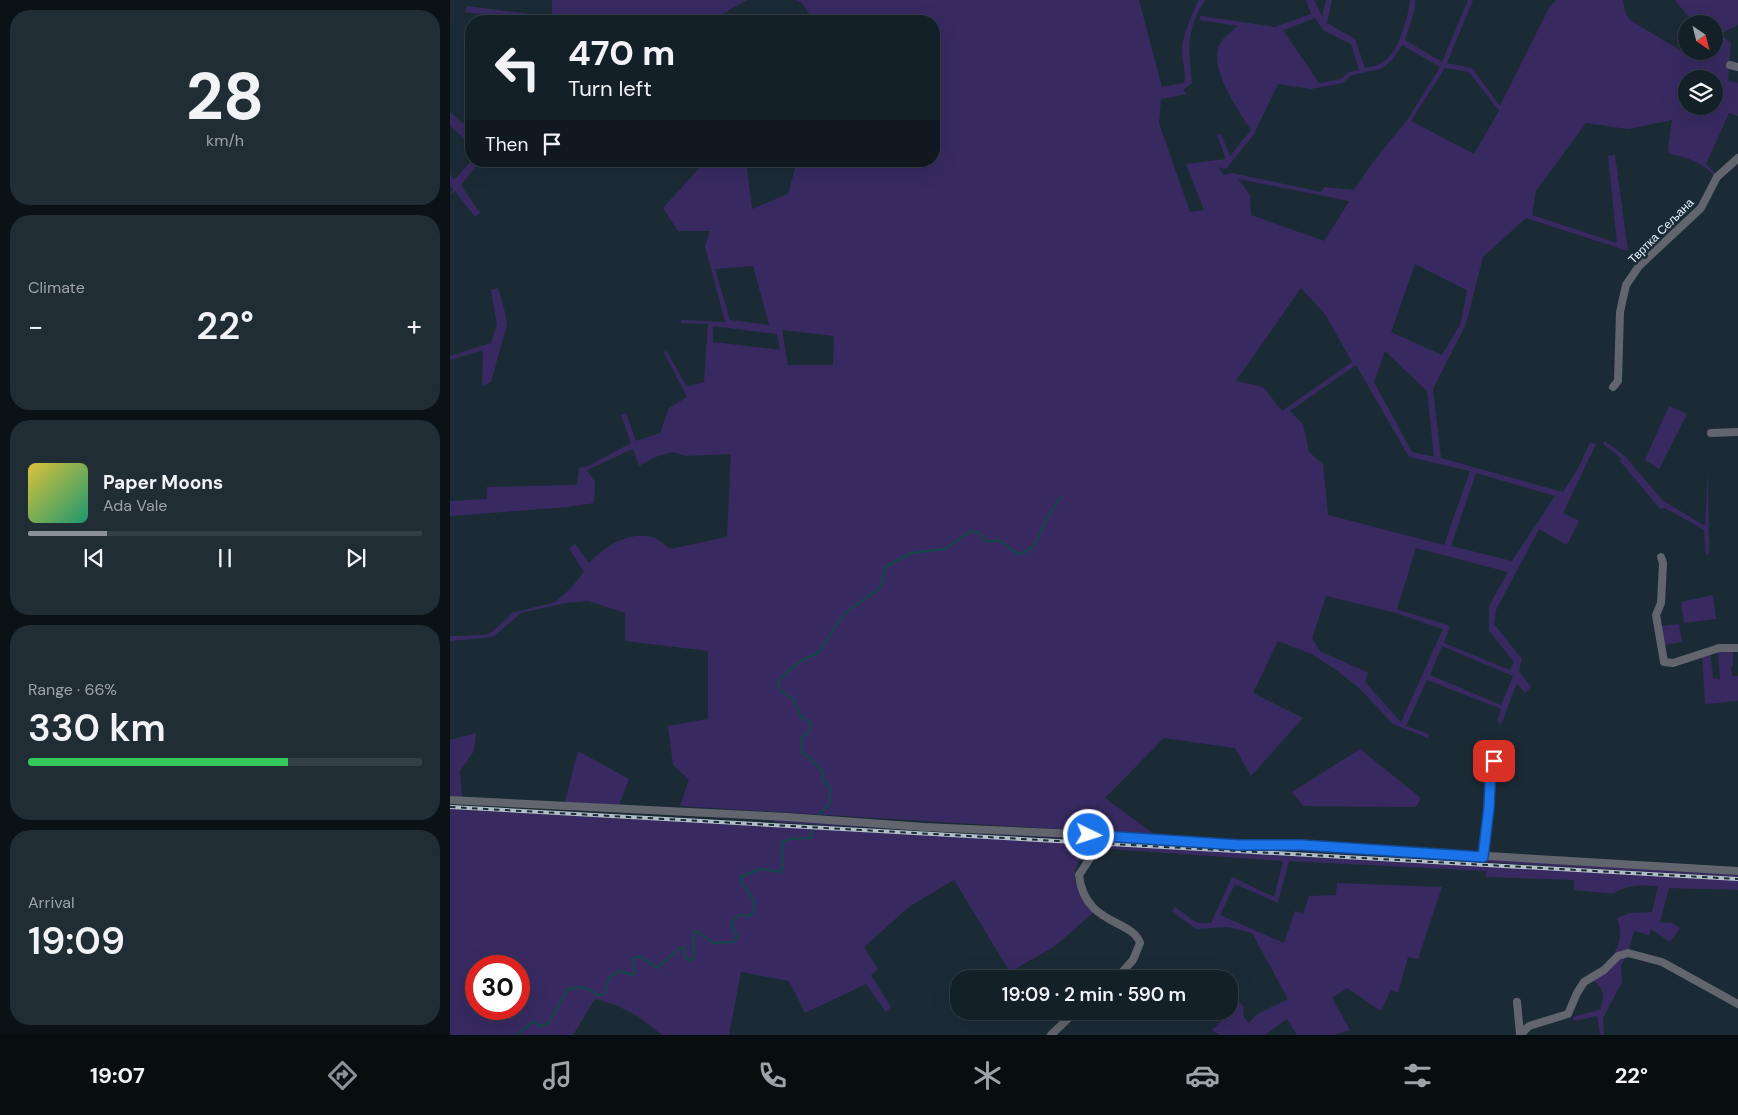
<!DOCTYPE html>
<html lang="en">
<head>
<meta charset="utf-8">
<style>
  :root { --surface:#142028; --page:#212d34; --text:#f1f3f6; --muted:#9da3a8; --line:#333e45; --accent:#8c9099 }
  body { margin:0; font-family:"DM Sans",sans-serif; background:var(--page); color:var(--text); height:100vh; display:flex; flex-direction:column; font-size:19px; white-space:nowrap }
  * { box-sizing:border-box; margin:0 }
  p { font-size:16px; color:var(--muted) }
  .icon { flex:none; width:28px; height:28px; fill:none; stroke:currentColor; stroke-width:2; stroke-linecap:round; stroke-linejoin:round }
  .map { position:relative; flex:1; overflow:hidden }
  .drawer { display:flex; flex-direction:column; gap:10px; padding:10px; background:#0b1216; width:450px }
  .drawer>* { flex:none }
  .top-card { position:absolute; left:15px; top:15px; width:475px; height:152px; border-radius:20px; box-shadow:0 5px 20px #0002,0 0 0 1px var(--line); background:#142028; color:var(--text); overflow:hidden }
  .needle { width:32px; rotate:145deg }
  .fabs { position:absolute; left:1228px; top:15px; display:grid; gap:10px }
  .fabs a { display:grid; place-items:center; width:45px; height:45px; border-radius:50%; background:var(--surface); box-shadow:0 5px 20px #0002,0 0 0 1px var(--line); font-size:25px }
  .speed { position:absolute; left:15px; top:955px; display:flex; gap:10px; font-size:25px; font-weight:700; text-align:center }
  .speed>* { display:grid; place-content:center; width:65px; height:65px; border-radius:50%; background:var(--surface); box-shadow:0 5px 20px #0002,0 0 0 1px var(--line); line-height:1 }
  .speed .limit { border:8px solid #d22; background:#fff; color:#111 }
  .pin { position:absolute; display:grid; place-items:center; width:42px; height:42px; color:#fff; margin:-21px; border-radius:10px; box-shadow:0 2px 8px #0006 }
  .me { position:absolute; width:55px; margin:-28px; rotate:94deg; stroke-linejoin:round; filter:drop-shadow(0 0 4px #0008) }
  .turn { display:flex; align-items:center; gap:18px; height:105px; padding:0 20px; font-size:22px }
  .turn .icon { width:65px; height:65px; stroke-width:2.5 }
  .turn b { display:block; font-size:35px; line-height:42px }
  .then { display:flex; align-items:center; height:48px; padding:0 20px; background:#0003; gap:10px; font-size:19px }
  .big { font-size:38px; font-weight:600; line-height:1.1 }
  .drawer .widget { flex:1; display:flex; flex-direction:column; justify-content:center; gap:8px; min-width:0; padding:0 18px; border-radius:20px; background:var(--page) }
  .drawer .dial { align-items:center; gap:0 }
  .dial b { font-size:65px; line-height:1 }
  .song { display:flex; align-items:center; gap:15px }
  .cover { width:60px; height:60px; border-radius:8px; background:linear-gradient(135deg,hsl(50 70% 55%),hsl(160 70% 35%)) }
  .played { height:5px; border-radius:2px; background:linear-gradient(90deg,var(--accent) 20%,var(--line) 20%) }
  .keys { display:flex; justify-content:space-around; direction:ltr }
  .heat { display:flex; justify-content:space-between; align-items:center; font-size:28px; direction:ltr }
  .charge { height:8px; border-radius:4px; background:linear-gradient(90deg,#34c759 66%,var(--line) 0) }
  .trip { position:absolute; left:500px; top:970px; width:288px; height:50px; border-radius:20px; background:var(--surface); box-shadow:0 5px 20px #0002,0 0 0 1px var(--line); font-weight:600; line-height:50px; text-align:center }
  .tabs { display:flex; height:80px; justify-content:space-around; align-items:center; background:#080d10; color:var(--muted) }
  .tabs .icon { width:35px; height:35px }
  .tabs .on { color:var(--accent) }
  .tabs b { font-size:22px; color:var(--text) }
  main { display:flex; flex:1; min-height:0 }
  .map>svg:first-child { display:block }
  .green { fill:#382a61; fill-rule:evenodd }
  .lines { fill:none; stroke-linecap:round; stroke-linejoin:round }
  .stream { stroke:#0f4945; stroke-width:2 }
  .minor { stroke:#62656d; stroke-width:8 }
  .rail-casing { stroke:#b3bfc7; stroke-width:4 }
  .rail { stroke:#1b2b36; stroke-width:2; stroke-dasharray:5.5; stroke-linecap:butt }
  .route-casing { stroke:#114b97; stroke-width:12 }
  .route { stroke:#1a73e8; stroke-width:9 }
  .labels { text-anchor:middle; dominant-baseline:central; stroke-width:5; stroke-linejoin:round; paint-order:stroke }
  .street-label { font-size:12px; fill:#eaf4fc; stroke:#1b2b36 }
</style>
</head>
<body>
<main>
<section class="drawer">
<div class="widget dial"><b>28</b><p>km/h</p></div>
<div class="widget"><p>Climate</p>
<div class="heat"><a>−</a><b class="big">22°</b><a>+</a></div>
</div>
<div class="widget">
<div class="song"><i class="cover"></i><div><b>Paper Moons</b><p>Ada Vale</p></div></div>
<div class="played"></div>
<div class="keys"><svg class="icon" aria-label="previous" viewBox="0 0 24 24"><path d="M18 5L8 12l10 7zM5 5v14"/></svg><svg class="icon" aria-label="pause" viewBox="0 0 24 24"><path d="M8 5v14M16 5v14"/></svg><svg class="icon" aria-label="next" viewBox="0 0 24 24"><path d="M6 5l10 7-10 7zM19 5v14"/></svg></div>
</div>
<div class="widget"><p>Range · 66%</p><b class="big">330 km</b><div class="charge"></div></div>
<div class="widget"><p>Arrival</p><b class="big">19:09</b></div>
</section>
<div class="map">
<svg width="1288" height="1035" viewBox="0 0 1288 1035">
  <rect width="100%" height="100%" fill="#1b2b36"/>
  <path class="green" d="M102,0H297L259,21H62L58,18L15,12L17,6L102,17Z
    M345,0H689L712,87L734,83C737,73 732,63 732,52C732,35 741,18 747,3L749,0H755C736,29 738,49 742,83L733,90L737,94L711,99L709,123L740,212L754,210L736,164L776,159L767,135L771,134L780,156L801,130C788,110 756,65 771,42C775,36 782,31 788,26L749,20L751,16L825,27L861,14L856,0H864L872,16L876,0H882L877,23L905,39L915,68C924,66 930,65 937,59C949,49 959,15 960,0H965V9L955,40L992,62L1018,0H1023L997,63L1022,68L1050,106L1099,8L1106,0H1173L1175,12L1180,20L1235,53L1264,51V24H1244L1225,0H1288V25L1270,34L1281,43L1278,81L1288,83V116L1279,113L1256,164L1267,175L1265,177C1254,162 1237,158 1220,154L1218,151L1222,120L1178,129L1136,123L1086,191L1082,215L1167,243L1158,156L1165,155L1178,251L1076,218L1033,257L1016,324L983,389L991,458L1113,492L1129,467L1140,442L1146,444L1113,513L1129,521L1117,545L1089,529L1046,610L1044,624L1072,659L1069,671L1081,687L1075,693L1067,683L1051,725L1047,721L1051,709L977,680L956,726L979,734L978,738L943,724L911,690L889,672L862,654L828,641L803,693L853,718L801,776L785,748L714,738L655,798L705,835L230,806L239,780L223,765L218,726L258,719V651L175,641V613L138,601L116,603L71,613L43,637L0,641V636L36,635L42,632L62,613L105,602L121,588L134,572L119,548L125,544L139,563C155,546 181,528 207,539C211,541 216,546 220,549L277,537L281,454L236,456L223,452L208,456L189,466L183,449L137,470L145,482L144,503L117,507L0,516V501L37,499V487L127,485L129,468L138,466L181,443L171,415L176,413L186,441L210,433L219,408L237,397L214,353L216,350L237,387L254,382L258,324L231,323V320L275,322L255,246L260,231H228L213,208L250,167L252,161H296L302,209L338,194L347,161H484V21H364L352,3ZM865,18L873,30L901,44L909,70L899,72L891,79L869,83L833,30ZM952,45L990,67L958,119L923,162L904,190L874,187L871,192L782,173L773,175L769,167L776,169L804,134L828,84L861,89L893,83L902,75L931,69L942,60ZM995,68L1019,72L1049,111L1024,154L961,121ZM1236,79H1264V106H1236ZM788,179L899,201V202L874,241L801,215L800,195ZM965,264L1017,290L1011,323L992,355L941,332ZM303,266L319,324V325L280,320L265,269ZM851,288L875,314L902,362L832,411L813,387L786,381ZM263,326L327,334L330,350L263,342ZM332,330L384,336L383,365H338ZM935,351L977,391L984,457L962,452L924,382ZM906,365L959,457L1020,471L994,545L878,515L873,464L859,452L853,424L840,411ZM1026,473L1105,496L1062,561L1001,546ZM966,548L1058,572L1039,606V631L1064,662L1060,670L994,643L1000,626L947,609ZM876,596L946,613L993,629L951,722L915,682L918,673L870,651L862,638ZM992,646L1063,676L1051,705L980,675Z
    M0,112L21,130V145L0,126Z
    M21,161H30L11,185L30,213L25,217L5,191L0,195L3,189L0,186V174L4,180Z
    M48,288L54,308L57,325L41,382L32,386L33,350L0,360V356L41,343L47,325L41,290Z
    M1219,406L1237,414L1209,469L1195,460Z
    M1155,441L1176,457L1212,500L1255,526L1258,471L1259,555L1256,554L1254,530L1215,508L1210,509L1170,461L1172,459L1153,444Z
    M1263,595L1266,619L1234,623L1231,602Z
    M1229,624L1232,642L1208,646L1205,627Z
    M1283,651V666L1281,667L1282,676H1288V701L1255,704L1252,655L1260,652L1263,678L1270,679L1268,652Z
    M26,733L24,751L10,771L12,797H0V740Z
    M910,749L971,798L966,807L853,806L842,792Z
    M128,751L179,779L169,805L115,802Z
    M0,809L644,844C641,851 634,855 629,862C617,880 632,899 645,911L605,946L560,972L504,880L460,906L414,947L428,969L421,975L441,1007L436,1012L416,984L355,1013L339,981L291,972L279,1035H212L189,1017L166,1005L145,999L123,1035H0ZM26,966H69V1009H26Z
    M330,818L643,835L645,840L323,822Z
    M649,839L824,846L1288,873V877Z
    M648,844L1288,880V890L1219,888L1210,922L1222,923L1230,928L1220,942L1201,929L1199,935L1184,931L1177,956L1171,965L1172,982L1153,1018L1154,1035H1150L1147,1016L1124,1021L1123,1017L1151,1009C1154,996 1155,988 1142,980C1160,961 1177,945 1167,918L1179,913L1202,912L1208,886C1191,885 1177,884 1163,894L1124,890V880L1036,877V871L839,861L828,903L785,884L770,915L834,943L845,911L853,914L859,896L886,895L887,883L992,887L968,959L958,957L948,993L941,990L931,1011L897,988L882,998L900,1030L884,1035H847L837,1019L815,1035H769L762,1030L788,1005L779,996V992L794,1007L793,1016L799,1023L807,1014L838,999L802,933L778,927L746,929L722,911L725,907L747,923H761L782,877L824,897L833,861L645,848Z"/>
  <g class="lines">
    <path class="stream" d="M367,816L380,804V787L373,781V771L351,751V739L359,731L361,723L351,717L343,699L331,691L328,686L330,679L350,661L368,653L394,614L430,588L435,567L461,553L495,549L521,531L529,533L538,542L549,540L568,554C586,550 587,539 594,524C599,514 605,505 611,497
      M67,1035L82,1022L91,1026L99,1023L117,990C130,985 138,987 147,995C160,995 155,987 159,978L170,971L182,975L185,973L182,961L186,957H192L207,968L230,948H234L235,957L240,961L244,957L243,937L246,931L264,943L284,942L287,937L282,925L283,919L290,915L300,916C313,899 291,888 290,877L310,869L331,872L333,867L332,842L340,839L360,838L363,831"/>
    <path class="minor" d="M1280,65L1288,67
      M1163,387L1168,381L1170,312L1176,285L1189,266L1251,208L1267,177L1288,158
      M1261,433L1288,432
      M1211,557L1213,563L1211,603L1206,615L1214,662L1223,663L1269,648H1288
      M0,800L337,817L474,827L627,834L789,845H852L1288,871
      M649,835L646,849L629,875C634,925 682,919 690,943L683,960L666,979
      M1033,857L1039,807L1041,764L1049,760H1060
      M1067,1002L1070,1034
      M601,1035L626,1011
      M1070,1035L1079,1026L1118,1014L1127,993L1134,982L1154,970L1168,956L1178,953L1212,962L1288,1004"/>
    <defs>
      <path id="rail" d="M0,807L1288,879"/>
    </defs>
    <use href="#rail" class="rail-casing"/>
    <use href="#rail" class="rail"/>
  </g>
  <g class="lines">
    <defs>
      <path id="route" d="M639,835L789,845H852L1033,857L1039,807L1041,764L1044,761"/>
    </defs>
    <use href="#route" class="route-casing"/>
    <use href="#route" class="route"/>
  </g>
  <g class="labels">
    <g class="street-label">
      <text transform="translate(1211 231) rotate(-45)">Твртка Сељана</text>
    </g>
  </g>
</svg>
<div class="fabs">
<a><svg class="needle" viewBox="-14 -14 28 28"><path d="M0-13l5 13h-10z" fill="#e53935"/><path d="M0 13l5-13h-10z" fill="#9da3a8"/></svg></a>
<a><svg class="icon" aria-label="layers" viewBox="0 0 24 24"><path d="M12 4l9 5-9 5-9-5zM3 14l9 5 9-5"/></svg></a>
</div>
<div class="speed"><div class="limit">30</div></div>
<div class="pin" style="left:1044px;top:761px;background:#d93025"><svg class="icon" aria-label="arrive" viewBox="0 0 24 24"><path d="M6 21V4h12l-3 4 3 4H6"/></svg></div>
<svg class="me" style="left:639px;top:835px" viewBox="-20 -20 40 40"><circle r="17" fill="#1a73e8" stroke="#fff" stroke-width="3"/><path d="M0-11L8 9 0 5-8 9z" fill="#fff"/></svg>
<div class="trip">19:09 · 2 min · 590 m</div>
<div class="top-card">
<div class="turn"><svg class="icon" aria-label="left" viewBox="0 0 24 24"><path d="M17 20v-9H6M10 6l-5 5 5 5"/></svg><div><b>470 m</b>Turn left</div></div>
<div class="then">Then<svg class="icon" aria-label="arrive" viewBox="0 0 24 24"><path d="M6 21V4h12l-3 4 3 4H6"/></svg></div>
</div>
</div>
</main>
<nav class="tabs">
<b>19:07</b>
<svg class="icon on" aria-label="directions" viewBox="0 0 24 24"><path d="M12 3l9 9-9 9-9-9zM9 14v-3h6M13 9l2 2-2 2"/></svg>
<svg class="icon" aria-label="music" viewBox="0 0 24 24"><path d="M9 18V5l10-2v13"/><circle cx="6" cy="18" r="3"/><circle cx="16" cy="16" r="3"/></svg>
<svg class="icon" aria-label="phone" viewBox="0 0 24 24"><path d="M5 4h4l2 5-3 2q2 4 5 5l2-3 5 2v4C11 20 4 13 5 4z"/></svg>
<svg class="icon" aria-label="climate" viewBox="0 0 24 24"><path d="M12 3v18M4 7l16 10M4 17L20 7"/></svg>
<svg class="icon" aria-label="car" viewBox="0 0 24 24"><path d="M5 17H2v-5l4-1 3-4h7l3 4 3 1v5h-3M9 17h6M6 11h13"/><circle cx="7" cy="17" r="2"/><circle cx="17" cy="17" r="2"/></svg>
<svg class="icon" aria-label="filters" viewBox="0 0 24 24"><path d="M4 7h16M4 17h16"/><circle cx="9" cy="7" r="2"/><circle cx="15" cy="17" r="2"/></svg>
<b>22°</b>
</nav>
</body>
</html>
